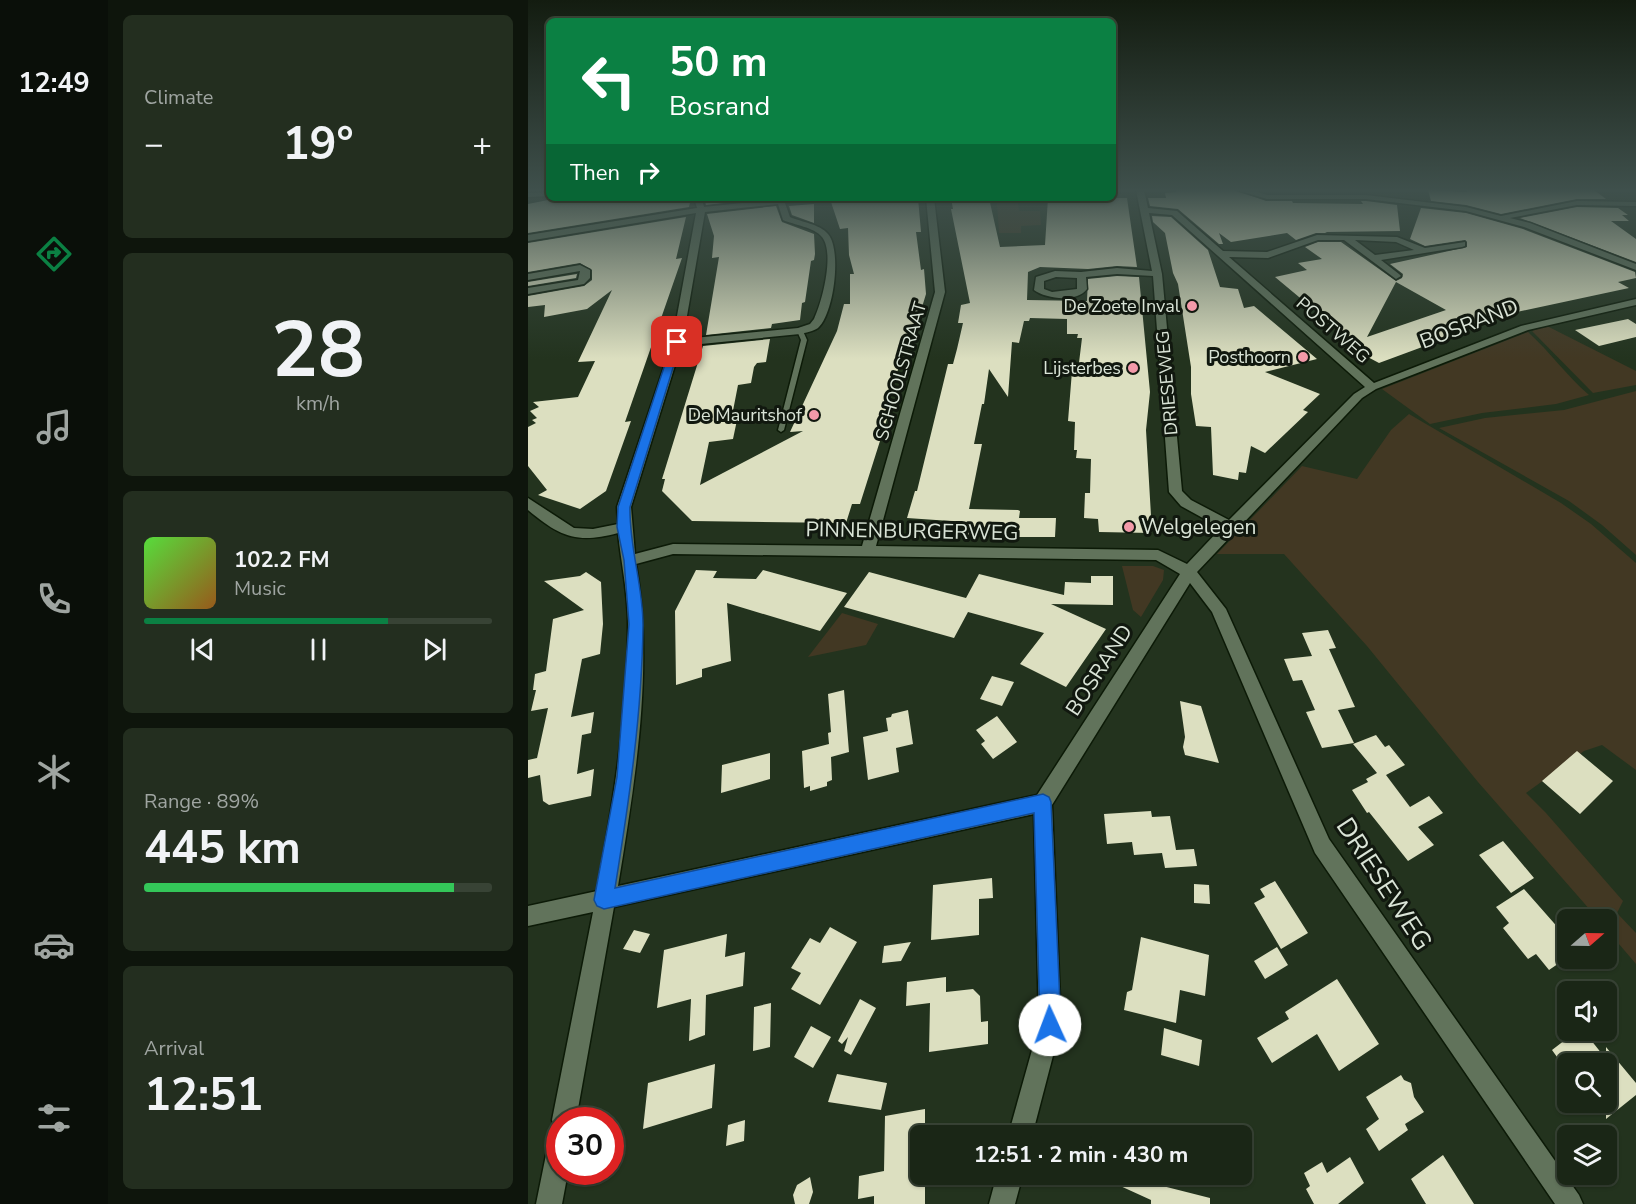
<!DOCTYPE html>
<html lang="en">
<head>
<meta charset="utf-8">
<style>
  :root { --surface:#1a2616; --page:#232e1f; --text:#f1f3f6; --muted:#9fa5a1; --line:#384335; --accent:#0b8043 }
  body { margin:0; font-family:"Nunito Sans",sans-serif; background:var(--page); color:var(--text); height:100vh; display:flex; flex-direction:column; font-size:22px; white-space:nowrap }
  * { box-sizing:border-box; margin:0 }
  p { font-size:20px; color:var(--muted) }
  .icon { flex:none; width:33px; height:33px; fill:none; stroke:currentColor; stroke-width:2; stroke-linecap:round; stroke-linejoin:round }
  .map { position:relative; flex:1; overflow:hidden }
  .details { display:flex; flex-direction:column; gap:15px; padding:15px; background:#0e150c; width:420px }
  .details>* { flex:none }
  .top-card { position:absolute; left:18px; top:18px; width:570px; height:183px; border-radius:9px; box-shadow:0 2px 4px #0004,0 0 0 2px var(--line); background:#0b8043; color:#fff; overflow:hidden }
  .needle { width:39px; rotate:70deg }
  .tools { position:absolute; left:1029px; top:909px; display:grid; gap:12px }
  .tools a { display:grid; place-items:center; width:60px; height:60px; border-radius:9px; background:var(--surface); box-shadow:0 2px 4px #0004,0 0 0 2px var(--line); font-size:30px }
  .speed { position:absolute; left:18px; top:1107px; display:flex; gap:12px; font-size:30px; font-weight:700; text-align:center }
  .speed>* { display:grid; place-content:center; width:78px; height:78px; border-radius:50%; background:var(--surface); box-shadow:0 2px 4px #0004,0 0 0 2px var(--line); line-height:1 }
  .speed .limit { border:9px solid #d22; background:#fff; color:#111 }
  .pin { position:absolute; display:grid; place-items:center; width:51px; height:51px; color:#fff; margin:-26px; border-radius:12px; box-shadow:0 3px 9px #0006 }
  .me { position:absolute; width:66px; margin:-33px; rotate:358deg; stroke-linejoin:round; filter:drop-shadow(0 0 4px #0008) }
  .turn { display:flex; align-items:center; gap:21px; height:126px; padding:0 24px; font-size:27px }
  .turn .icon { width:78px; height:78px; stroke-width:2.5 }
  .turn b { display:block; font-size:42px; line-height:51px }
  .then { display:flex; align-items:center; height:57px; padding:0 24px; background:#0003; gap:12px; font-size:22px }
  .big { font-size:45px; font-weight:700; line-height:1.1 }
  .details .tile { flex:1; display:flex; flex-direction:column; justify-content:center; gap:9px; min-width:0; padding:0 21px; border-radius:9px; background:var(--page) }
  .details .dial { align-items:center; gap:0 }
  .dial b { font-size:78px; line-height:1 }
  .song { display:flex; align-items:center; gap:18px }
  .cover { width:72px; height:72px; border-radius:9px; background:linear-gradient(135deg,hsl(110 70% 55%),hsl(30 70% 35%)) }
  .played { height:6px; border-radius:3px; background:linear-gradient(90deg,var(--accent) 70%,var(--line) 70%) }
  .keys { display:flex; justify-content:space-around; direction:ltr }
  .heat { display:flex; justify-content:space-between; align-items:center; font-size:33px; direction:ltr }
  .charge { height:9px; border-radius:4px; background:linear-gradient(90deg,#34c759 89%,var(--line) 0) }
  .trip { position:absolute; left:382px; top:1125px; width:342px; height:60px; border-radius:9px; background:var(--surface); box-shadow:0 2px 4px #0004,0 0 0 2px var(--line); font-weight:700; line-height:60px; text-align:center }
  main { display:flex; flex:1; min-height:0 }
  .dock { display:flex; flex-direction:column; width:108px; justify-content:space-around; align-items:center; background:#0a0f09; color:var(--muted) }
  .dock .icon { width:42px; height:42px }
  .dock .selected { color:var(--accent) }
  .dock b { font-size:27px; color:var(--text) }
  .map>svg:first-child { display:block }
  .green { fill:#423823 }
  .building { fill:#dcdfc0; fill-rule:evenodd }
  .lines { fill:none; stroke-linecap:round; stroke-linejoin:round }
  .lane-casing { stroke:#0c1a07; stroke-width:3 }
  .street-casing { stroke:#0c1a07; stroke-width:3 }
  .lane { fill:#61735b; fill-rule:evenodd }
  .street { fill:#61735b; fill-rule:evenodd }
  .route { fill:#1a73e8; stroke:#114b97; stroke-width:1.5 }
  .poi-dot { fill:#f39aa9; stroke:#11180f; stroke-width:2 }
  .labels { text-anchor:middle; dominant-baseline:central; stroke-width:6; stroke-linejoin:round; paint-order:stroke }
  .far-poi-label { font-size:18px; fill:#dae4d7; stroke:#11180f; text-anchor:end }
  .far-street-label { font-size:18px; fill:#dae4d7; stroke:#11180f }
  .street-label { font-size:21px; fill:#dae4d7; stroke:#11180f }
  .poi-label { font-size:21px; fill:#dae4d7; stroke:#11180f; text-anchor:start }
  .near-street-label { font-size:26px; fill:#dae4d7; stroke:#11180f }
</style>
</head>
<body>
<main>
<nav class="dock">
<b>12:49</b>
<svg class="icon selected" aria-label="directions" viewBox="0 0 24 24"><path d="M12 3l9 9-9 9-9-9zM9 14v-3h6M13 9l2 2-2 2"/></svg>
<svg class="icon" aria-label="music" viewBox="0 0 24 24"><path d="M9 18V5l10-2v13"/><circle cx="6" cy="18" r="3"/><circle cx="16" cy="16" r="3"/></svg>
<svg class="icon" aria-label="phone" viewBox="0 0 24 24"><path d="M5 4h4l2 5-3 2q2 4 5 5l2-3 5 2v4C11 20 4 13 5 4z"/></svg>
<svg class="icon" aria-label="climate" viewBox="0 0 24 24"><path d="M12 3v18M4 7l16 10M4 17L20 7"/></svg>
<svg class="icon" aria-label="car" viewBox="0 0 24 24"><path d="M5 17H2v-5l4-1 3-4h7l3 4 3 1v5h-3M9 17h6M6 11h13"/><circle cx="7" cy="17" r="2"/><circle cx="17" cy="17" r="2"/></svg>
<svg class="icon" aria-label="filters" viewBox="0 0 24 24"><path d="M4 7h16M4 17h16"/><circle cx="9" cy="7" r="2"/><circle cx="15" cy="17" r="2"/></svg>
</nav>
<section class="details">
<div class="tile"><p>Climate</p>
<div class="heat"><a>−</a><b class="big">19°</b><a>+</a></div>
</div>
<div class="tile dial"><b>28</b><p>km/h</p></div>
<div class="tile">
<div class="song"><i class="cover"></i><div><b>102.2 FM</b><p>Music</p></div></div>
<div class="played"></div>
<div class="keys"><svg class="icon" aria-label="previous" viewBox="0 0 24 24"><path d="M18 5L8 12l10 7zM5 5v14"/></svg><svg class="icon" aria-label="pause" viewBox="0 0 24 24"><path d="M8 5v14M16 5v14"/></svg><svg class="icon" aria-label="next" viewBox="0 0 24 24"><path d="M6 5l10 7-10 7zM19 5v14"/></svg></div>
</div>
<div class="tile"><p>Range · 89%</p><b class="big">445 km</b><div class="charge"></div></div>
<div class="tile"><p>Arrival</p><b class="big">12:51</b></div>
</section>
<div class="map">
<svg width="1108" height="1204" viewBox="0 0 1108 1204">
  <rect width="100%" height="100%" fill="#23331e"/>
  <path class="green" d="M490,201L491,211H512L513,225L493,226V233H471L469,202Z
    M1019,326L1108,371V385L1065,393L1004,331Z
    M1000,332C1022,352 1039,376 1061,395L1028,404L954,413L902,424L854,389Z
    M1108,391V555L1074,525L1041,501L911,428L957,418L1036,410Z
    M881,414L1033,503L1063,524L1108,563V770L1074,745L1056,751L998,793L1018,813L1095,901L1089,913L1108,933V964L1079,930L1078,920L1070,919L950,782L839,646L756,554H689L774,466L829,479L863,430Z
    M594,566H625L636,570L635,580L613,617L605,610Z
    M314,613L350,624L338,645L280,657Z"/>
  <path class="building" d="M647,190H707L738,201H764L765,203L835,204L833,201H838L869,205L872,231L797,232L799,233H788L768,240L759,233L703,242L691,233L695,244H691L650,209L622,206L620,198H638L637,193L648,192Z
    M900,190L939,192V190H1066L1078,199H1049L973,214L938,205L903,201Z
    M30,198H163L161,207L0,233V204Z
    M176,198H240L178,205Z
    M336,198H390L393,232H388L393,270L396,269L398,294L388,327H384L360,400H365L332,504H324L318,523L164,521L134,491L137,479H134L175,346L242,339L238,362L229,363L226,367L223,383L210,385L203,421L209,420L205,439L181,442L172,485L275,431L262,432L309,331L316,304H322V274H326L321,255L320,228L312,229L303,202Z
    M423,198H461L472,247L517,245L520,198H599L609,267L589,266L560,269L512,267L500,272L499,300L559,301L560,279L589,276L611,277L622,392L618,430L624,533L571,532L570,519L556,518L557,493H562L563,459L548,458L549,450H546L547,422L540,421L544,371H550L554,338H549L550,334H539V319L502,318L501,321H496L491,343L484,342L480,397L461,369L456,404H454L446,444H454L441,509L490,510L492,511L491,518H528L527,537H488L489,530H455L454,534L435,535L437,522L379,518L387,491H389L420,364H425L429,349L435,323H430L433,305L442,303L423,209H425Z
    M286,204V223L264,215L261,206Z
    M248,206L254,222L286,234L287,254L286,260L283,261L277,302L274,303L272,320L244,324L243,328L178,335L191,257L184,258L186,236L179,214Z
    M1049,207L1090,208L1100,215H1094L1101,221H1083L1108,239V262L992,218Z
    M893,208L938,213L995,229L1107,272L1108,278L1090,282L1101,288L984,313L917,332L924,336L851,363L836,355L821,343L825,342L747,277L779,270L770,263L794,259L777,247L790,242H813L868,281L874,278L875,274L862,264L939,247V242L937,240L897,246L882,239ZM868,282L918,310L839,337Z
    M624,216L643,217L680,250L692,287L710,289L716,308L726,306L789,359L737,372L792,394L775,410L780,412L737,453L723,446L718,473L711,472L710,480L685,475L683,427L668,426L663,394V367L650,284L645,273L637,233L625,222Z
    M158,217L148,259L154,258L97,422L103,421L78,491L52,509L10,495L19,490L0,466V427L8,423L4,420L9,418L2,411L11,407L5,402L50,397L67,361L50,362L84,290L59,309L16,317L17,305L0,307V296L56,286L64,280V270L52,263L0,272V243Z
    M49,274L48,278L0,286V282Z
    M1100,319L1108,324V337L1071,346L1047,330Z
    M168,570L189,571L185,578L228,579L235,570L319,593L292,631L199,603L203,661L174,669V677L148,685L147,611Z
    M58,572L73,582L75,624L72,654L54,659L43,717L66,712L63,733L54,735L49,774L66,769L63,796L21,805L15,801L12,775L0,778V760L9,758L20,708L3,711L8,690H5L7,674L18,671L25,619L56,610L16,581L52,576Z
    M341,572L438,598L451,574L536,595L537,582L563,583V576H585V605L523,604L578,629L538,687L492,664L516,633L440,612L426,638L316,607Z
    M800,630L808,648L801,649L827,707L810,710L826,743L794,748L778,712L787,710L774,680L765,681L756,659L784,656L774,633Z
    M464,676L486,682L474,706L452,699Z
    M316,690L321,752L303,757L304,780L299,782V786L282,791V786L276,788L274,751L301,744L300,733L303,732L300,694Z
    M652,701L673,706L691,763L657,755L655,747L657,737Z
    M380,710L385,744L368,748L371,772L340,780L335,737L360,731L358,718L363,717L364,714Z
    M469,716L489,742L465,759L453,744L457,741L448,730Z
    M848,735L857,747L861,745L877,765L858,775L882,807L901,796L915,813L890,827L906,845L880,861L841,812L839,813L824,790L840,782L838,779L849,773L825,744Z
    M1049,751L1085,781L1052,814L1014,781Z
    M242,753V779L193,793L194,765Z
    M623,811L624,817L642,816L648,850L666,849L669,866L637,868L634,853L606,855L604,842L579,844L576,814Z
    M975,841L1006,878L983,893L951,855Z
    M464,878L465,898L451,899V935L403,940L405,885Z
    M747,881L780,933L753,949L726,903L737,897L732,889Z
    M666,884L681,885L682,904L666,903Z
    M996,889L1040,939V957L1021,970L1008,954L1000,959L975,928L981,923L968,907Z
    M302,927L329,942L292,1005L263,989L273,973L263,968L282,938L292,943Z
    M106,930L122,934L112,953L95,949Z
    M199,934L197,957L217,952L215,986L178,995L177,1035L161,1041L163,999L129,1008L136,950Z
    M613,937L681,955L677,996L652,990L648,1023L596,1010L599,992L604,990Z
    M383,942L373,961L354,963L356,946Z
    M749,947L760,965L737,979L726,961Z
    M418,977V992L445,989L452,996L453,1022L460,1021V1044L401,1052L402,1003L378,1006L379,982Z
    M809,979L851,1044L811,1071L789,1034L744,1063L729,1038L761,1019L757,1012Z
    M332,999L348,1008L323,1055L316,1051L320,1037L314,1044L310,1041Z
    M243,1003L242,1047L225,1051L226,1007Z
    M283,1026L303,1037L285,1068L266,1057Z
    M636,1028L674,1040L671,1066L633,1055Z
    M1050,1030H1055L1078,1059V1047L1108,1083V1095L1078,1119V1064H1034L1024,1050Z
    M187,1064L184,1108L115,1129L120,1083Z
    M309,1074L359,1083L353,1110L300,1102Z
    M873,1075L876,1080L883,1083L886,1097L896,1112L877,1124L880,1130L851,1151L838,1129L851,1119L838,1097Z
    M397,1109V1136H393V1174H397V1204H346V1196L330,1199L331,1176L356,1171L357,1116Z
    M217,1120L216,1141L198,1146L200,1125Z
    M915,1155L946,1204H898L883,1179Z
    M822,1157L836,1183L810,1204H786L778,1189L782,1186L776,1173L794,1162L799,1173Z
    M566,1174H612L611,1180L682,1198V1204H623V1200Z
    M282,1177L285,1192L281,1204H267L265,1195L269,1185Z"/>
  <g class="lines">
    <defs>
      <path id="lane" d="M272,329L275,331L279,340L256,430L253,432L250,430L273,340L269,331Z"/>
      <path id="street" d="M608,190H616L620,208L649,211L695,251L739,252L789,235L869,237L897,248L937,242V246L934,247L853,260L871,274L873,276L868,279L816,240H790L740,258L701,257L846,383L993,326L1108,299V305L1000,330L848,389L834,398L669,572L698,609L801,839L1051,1195L1055,1204H1027L787,853L684,612L662,583L524,805L533,1025L504,1136H480L511,1025L506,814L86,907L48,1120H32V1130L27,1129L24,1120L65,912L0,926V906L69,891C85,803 100,713 100,624C100,593 93,563 90,533C49,544 32,537 0,510V498L46,528L65,529L90,524L89,507L144,343L168,213L0,241V235L169,208L166,198H174L176,207L261,198H286L257,203L262,217C273,222 292,224 300,234C314,250 306,314 290,328C286,331 277,333 272,334L153,346L103,507L107,554L145,544L334,546L407,292L398,198H406L417,292L348,546L630,550L659,564L693,528L653,506L641,492L625,276L589,274L558,277L559,289C549,303 518,299 506,290L508,277L527,271L553,272L589,268L624,271ZM250,204L255,220C266,225 286,227 294,237C307,253 294,302 286,319L282,324L270,328L155,339L177,212ZM621,213L644,215L837,387L826,394L701,520L663,500L654,491L634,274ZM827,240L868,242L886,250L847,255ZM528,277L549,278V289L524,292L516,289V281ZM145,554L628,560L652,574L509,795L90,886C107,783 126,668 108,564Z
        M709,190H723L739,195H838L938,207L973,216L1049,201L1108,202V206L1049,205L982,218L1002,223L1108,264V270L996,227L938,211L838,199H739Z
        M21,192V196L0,197V193Z
        M52,265L62,270V278L56,284L0,294V288L50,280L52,271L0,280V274Z
        M32,1133V1172H40L34,1204H8L20,1145L23,1136Z
        M469,1174H495L487,1204H461Z"/>
    </defs>
    <use href="#lane" class="lane-casing"/>
    <use href="#street" class="street-casing"/>
    <use href="#lane" class="lane"/>
    <use href="#street" class="street"/>
  </g>
  <linearGradient id="sky" x2="0" y2="1"><stop stop-color="#131c10"/><stop offset="0.53" stop-color="#3f504c"/><stop offset="1" stop-color="#3f504c" stop-opacity="0"/></linearGradient>
  <rect width="1108" height="359" fill="url(#sky)"/>
  <path class="route" d="M145,340L153,342L102,507C101,547 115,585 115,625C114,714 101,801 87,888L515,794L521,797L523,802L533,1025L530,1032L522,1035L515,1032L512,1025L506,813L76,909L69,906L66,900L89,777L101,624L96,560L89,527L90,507Z"/>
  <g class="poi-dot">
    <circle cx="664" cy="306" r="6"/>
    <circle cx="775" cy="357" r="6"/>
    <circle cx="605" cy="368" r="6"/>
    <circle cx="286" cy="415" r="6"/>
    <circle cx="601" cy="527" r="6"/>
  </g>
  <g class="labels">
    <g class="far-poi-label">
      <text x="652" y="306">De Zoete Inval</text>
      <text x="763" y="357">Posthoorn</text>
      <text x="593" y="368">Lijsterbes</text>
      <text x="274" y="415">De Mauritshof</text>
    </g>
    <g class="far-street-label">
      <text transform="translate(805 330) rotate(41)">POSTWEG</text>
      <text transform="translate(373 371) rotate(-74)">SCHOOLSTRAAT</text>
      <text transform="translate(639 383) rotate(-95)">DRIESEWEG</text>
    </g>
    <g class="street-label">
      <text transform="translate(941 324) rotate(-21)">BOSRAND</text>
      <text transform="translate(384 531) rotate(1)">PINNENBURGERWEG</text>
      <text transform="translate(571 670) rotate(-57)">BOSRAND</text>
    </g>
    <g class="poi-label">
      <text x="613" y="527">Welgelegen</text>
    </g>
    <g class="near-street-label">
      <text transform="translate(856 884) rotate(57)">DRIESEWEG</text>
    </g>
  </g>
</svg>
<div class="tools">
<a><svg class="needle" viewBox="-14 -14 28 28"><path d="M0-13l5 13h-10z" fill="#e53935"/><path d="M0 13l5-13h-10z" fill="#9fa5a1"/></svg></a>
<a><svg class="icon" aria-label="sound" viewBox="0 0 24 24"><path d="M4 9h4l5-4v14l-5-4H4zM17 9q2 3 0 6"/></svg></a>
<a><svg class="icon" aria-label="search" viewBox="0 0 24 24"><circle cx="10" cy="10" r="6"/><path d="M15 15l6 6"/></svg></a>
<a><svg class="icon" aria-label="layers" viewBox="0 0 24 24"><path d="M12 4l9 5-9 5-9-5zM3 14l9 5 9-5"/></svg></a>
</div>
<div class="speed"><div class="limit">30</div></div>
<div class="pin" style="left:149px;top:342px;background:#d93025"><svg class="icon" aria-label="arrive" viewBox="0 0 24 24"><path d="M6 21V4h12l-3 4 3 4H6"/></svg></div>
<svg class="me" style="left:522px;top:1025px" viewBox="-20 -20 40 40"><circle r="19" fill="#fff"/><path d="M0-13L10 11 0 6-10 11z" fill="#1a73e8"/></svg>
<div class="trip">12:51 · 2 min · 430 m</div>
<div class="top-card">
<div class="turn"><svg class="icon" aria-label="left" viewBox="0 0 24 24"><path d="M17 20v-9H6M10 6l-5 5 5 5"/></svg><div><b>50 m</b>Bosrand</div></div>
<div class="then">Then<svg class="icon" aria-label="right" viewBox="0 0 24 24"><path d="M7 20v-9h11M14 6l5 5-5 5"/></svg></div>
</div>
</div>
</main>
</body>
</html>
